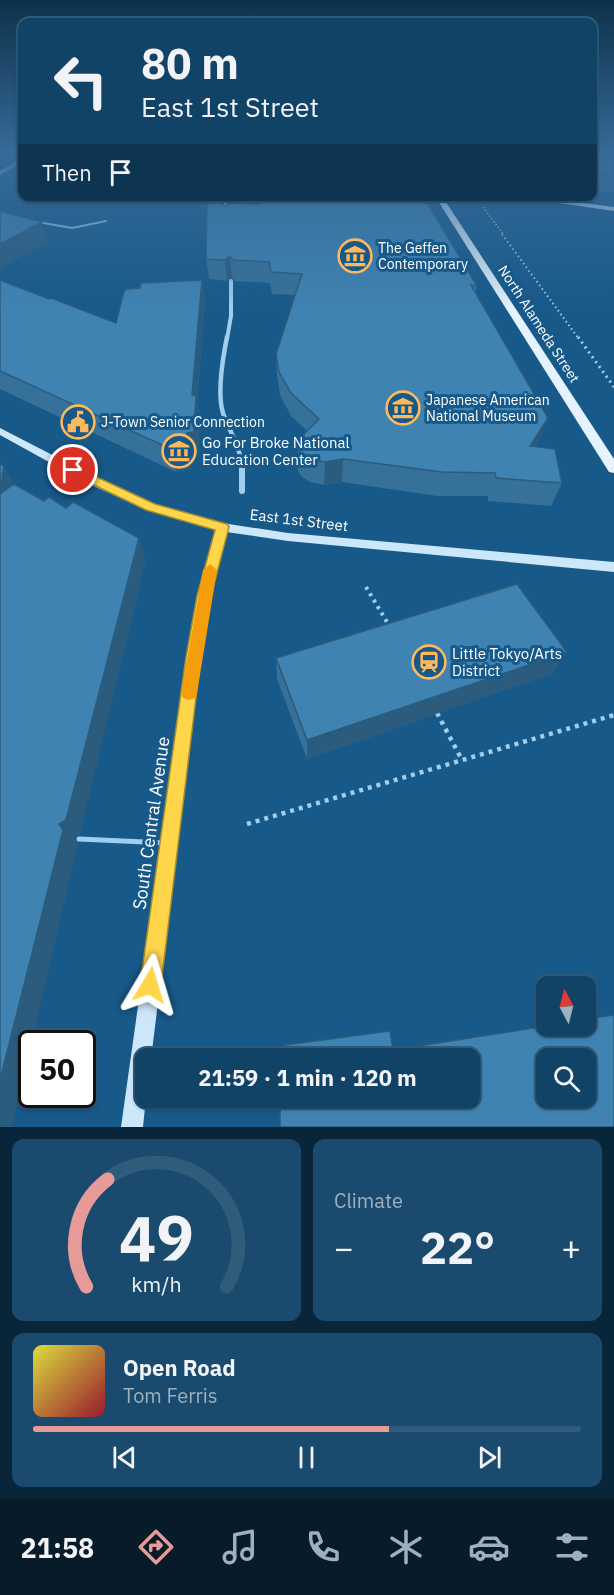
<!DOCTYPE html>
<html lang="en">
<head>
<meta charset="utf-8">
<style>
  :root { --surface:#114367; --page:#1a4a6d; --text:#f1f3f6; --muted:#9cb0c0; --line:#305c7b; --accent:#e69b98 }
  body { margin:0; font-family:"IBM Plex Sans",sans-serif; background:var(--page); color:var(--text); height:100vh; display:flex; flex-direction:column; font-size:22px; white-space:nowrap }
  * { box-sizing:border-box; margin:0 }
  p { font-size:20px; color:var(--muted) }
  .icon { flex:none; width:33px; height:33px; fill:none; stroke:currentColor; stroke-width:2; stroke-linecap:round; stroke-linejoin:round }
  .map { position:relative; height:1127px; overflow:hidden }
  .drawer { display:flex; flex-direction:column; gap:12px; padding:12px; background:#092539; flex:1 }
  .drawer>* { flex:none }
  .banner { position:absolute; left:18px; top:18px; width:579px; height:183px; border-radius:12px; box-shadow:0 2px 4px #0004,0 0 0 2px var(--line); background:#114367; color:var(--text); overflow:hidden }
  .needle { width:39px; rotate:353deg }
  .controls { position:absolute; left:536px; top:976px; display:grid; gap:12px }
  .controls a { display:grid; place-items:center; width:60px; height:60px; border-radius:12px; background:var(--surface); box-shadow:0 2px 4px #0004,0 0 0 2px var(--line); font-size:30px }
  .speed { position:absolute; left:18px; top:1030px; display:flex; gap:12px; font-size:30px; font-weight:700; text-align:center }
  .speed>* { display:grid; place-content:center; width:78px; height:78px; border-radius:50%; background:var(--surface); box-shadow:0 2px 4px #0004,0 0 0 2px var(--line); line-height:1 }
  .speed .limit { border:3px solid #111; border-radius:9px; background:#fff; color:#111 }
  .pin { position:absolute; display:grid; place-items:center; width:51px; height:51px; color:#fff; margin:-26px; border:3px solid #fff; border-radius:50%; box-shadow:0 2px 6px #0007 }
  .me { position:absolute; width:66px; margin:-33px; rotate:7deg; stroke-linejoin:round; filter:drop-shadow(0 0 4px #0008) }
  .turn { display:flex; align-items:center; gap:21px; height:126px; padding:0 24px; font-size:27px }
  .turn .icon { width:78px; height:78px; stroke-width:2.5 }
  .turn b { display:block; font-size:42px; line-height:51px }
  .then { display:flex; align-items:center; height:57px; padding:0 24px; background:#0003; gap:12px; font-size:22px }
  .big { font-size:45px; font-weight:700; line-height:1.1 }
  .drawer .widget { flex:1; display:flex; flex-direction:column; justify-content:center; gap:9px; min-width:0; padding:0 21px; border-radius:12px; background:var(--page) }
  .drawer .dial { align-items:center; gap:0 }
  .dial svg { height:156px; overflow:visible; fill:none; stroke:var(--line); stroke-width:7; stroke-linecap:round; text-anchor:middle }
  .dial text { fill:var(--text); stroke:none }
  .song { display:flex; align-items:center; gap:18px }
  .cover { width:72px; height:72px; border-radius:9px; background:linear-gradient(135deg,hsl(60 70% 55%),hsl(350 70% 35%)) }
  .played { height:6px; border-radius:3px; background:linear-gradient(90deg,var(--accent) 65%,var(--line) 65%) }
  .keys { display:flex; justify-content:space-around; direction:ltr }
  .heat { display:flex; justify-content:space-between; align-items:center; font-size:33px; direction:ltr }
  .drawer .tiles { flex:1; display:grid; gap:12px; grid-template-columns:1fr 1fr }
  .widget:last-child { grid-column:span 2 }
  .trip { position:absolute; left:135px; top:1048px; width:345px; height:60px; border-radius:12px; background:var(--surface); box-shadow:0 2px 4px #0004,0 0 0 2px var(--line); font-weight:700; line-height:60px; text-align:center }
  .tabs { display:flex; height:96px; justify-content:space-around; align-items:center; background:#071b29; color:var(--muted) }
  .tabs .icon { width:42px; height:42px }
  .tabs .selected { color:var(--accent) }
  .tabs b { font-size:27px; color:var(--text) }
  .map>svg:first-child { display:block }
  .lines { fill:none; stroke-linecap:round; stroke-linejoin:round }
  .path-far4 { stroke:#9fceee; stroke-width:1.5; stroke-dasharray:1.5 2; stroke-linecap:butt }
  .path-far3 { stroke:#9fceee; stroke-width:2; stroke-dasharray:1.5 3; stroke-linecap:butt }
  .path-far2 { stroke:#9fceee; stroke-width:3; stroke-dasharray:2 4; stroke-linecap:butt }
  .path-far1 { stroke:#9fceee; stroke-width:4; stroke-dasharray:3 4.5; stroke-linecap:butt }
  .path { stroke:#9fceee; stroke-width:4.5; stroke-dasharray:4 5; stroke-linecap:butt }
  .lane-far1 { stroke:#9fceee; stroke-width:2 }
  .lane { stroke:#9fceee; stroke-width:5 }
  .street-far3 { stroke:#9fceee; stroke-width:3 }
  .street-far2 { stroke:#9fceee; stroke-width:4 }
  .street-far1 { stroke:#9fceee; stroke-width:4.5 }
  .street { stroke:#9fceee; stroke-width:6 }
  .secondary { fill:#cce6fa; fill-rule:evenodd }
  .primary { fill:#e6f3ff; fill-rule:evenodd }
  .wall { fill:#367199 }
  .shaded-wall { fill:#2c5c7d }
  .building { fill:#3f83b2; stroke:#2c5c7d; stroke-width:1.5; fill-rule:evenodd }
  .route { fill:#ffd54a; stroke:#a68a30; stroke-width:1.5 }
  .slow { fill:#f59e0b }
  .labels { text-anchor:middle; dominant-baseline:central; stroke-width:6; stroke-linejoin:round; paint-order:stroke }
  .far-poi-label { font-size:14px; fill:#fff; stroke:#175989; text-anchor:start }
  .far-street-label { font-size:14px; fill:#fff; stroke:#175989 }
  .poi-label { font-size:15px; fill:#fff; stroke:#175989; text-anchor:start }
  .street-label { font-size:15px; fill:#fff; stroke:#175989 }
  .near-street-label { font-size:18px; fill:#fff; stroke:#175989 }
</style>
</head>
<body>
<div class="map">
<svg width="614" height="1127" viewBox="0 0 614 1127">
  <rect width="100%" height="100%" fill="#175989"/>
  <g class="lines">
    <path class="path-far4" d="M244,201L266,200
      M483,207L504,235"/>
    <path class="path-far3" d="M502,234L579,339"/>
    <path class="path-far2" d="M578,337L614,387"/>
    <path class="path-far1" d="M366,587L390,627"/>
    <path class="path" d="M437,713L462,760
      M247,824L614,715"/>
    <path class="lane-far1" d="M38,222L72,228L106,221"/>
    <path class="lane" d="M79,839L167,843"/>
    <path class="street-far3" d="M225,196L226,212"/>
    <path class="street-far2" d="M227,339L231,316V281"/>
    <path class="street-far1" d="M227,337C223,357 217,394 223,413C230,433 242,449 242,471"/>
    <path class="street" d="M242,469V491"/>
    <path class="secondary" d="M20,159H22V162L0,175V171Z
      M511,196H531L614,207V211Z
      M0,428L95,477L155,504L222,523L288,533L614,562V572L288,541L226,532L210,596L201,657L151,1059H146V1098L143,1127H121L187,657L198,596L216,529L147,510L87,483L0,435Z"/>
    <path class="primary" d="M435,196H442L614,459V473L609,472Z"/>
  </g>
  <path class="wall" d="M592,153H614V192H592Z
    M225,206L477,286L475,294L539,441L535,447L562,483L551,506L488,501V496H437L342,482L324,485L310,482L301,476L298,471V447L307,431L291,416L280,395L277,376L276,354L295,295L272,294L270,283L235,281L232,277L227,281L209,279L206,259Z
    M0,280L49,299L116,323L140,288L202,280L205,301L197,403L200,417L198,455L192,456L191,469L176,472L0,389Z
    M276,658L553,673L307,759L277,679Z"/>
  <path class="shaded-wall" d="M42,222L48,242L0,269V244Z
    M230,256L232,277L227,281L225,260Z
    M202,280L205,301L197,403L200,417L198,455L192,456L191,469L176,472L171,449Z
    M548,418L539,441L521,470L530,446Z
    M343,459L342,482L324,485L325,462Z
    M4,466L16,489L0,514V481Z
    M139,538L146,561L80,834L74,838L78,844L12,1127H0V1080L59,824Z
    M567,652L553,673L307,759V740Z"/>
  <path class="building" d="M592,153H614V173H592Z
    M261,196H423L477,286L471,285L548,418L530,446L555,449L562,483L496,478L495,473L442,472L343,459L325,462L310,459L301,453L298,447L299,439L319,419L291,393L279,372L276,354L302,274L271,272L269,262L233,260L230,256L225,260L206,259L207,203H221L225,206L229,203L261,204Z
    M0,211L42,222L0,244Z
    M0,280L49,299L51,298L116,323L124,291L127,289L140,288L141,283L202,280L192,395H196L194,432L187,433L186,446L171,449L0,371Z
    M0,464L4,466L2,477L4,478L0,481Z
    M14,484L44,501L49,497L66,508L73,502L139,538L66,820L59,824L63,830L0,1080V494Z
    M517,584L567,652L307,740L276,658Z
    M614,1015V1127H280V1112L285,1098H470V1059H286L285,1045L390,1031L393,1050L546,1026H585V1019ZM546,1059H585V1098H546Z"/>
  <linearGradient id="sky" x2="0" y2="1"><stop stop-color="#0d314b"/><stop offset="0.49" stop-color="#366a97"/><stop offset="1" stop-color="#366a97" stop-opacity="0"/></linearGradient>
  <rect width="614" height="311" fill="url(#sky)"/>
  <path class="route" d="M73,466L155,504L227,524L229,527L211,596L201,657L161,985L158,993L150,996L143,993L140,985L186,657L197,596L215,530L146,510L69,473V467Z"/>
  <path class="slow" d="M210,564L217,570L197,693L195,698L189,700L183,698L181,693L203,570Z"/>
  <defs>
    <symbol id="museum-ring" viewBox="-11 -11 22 22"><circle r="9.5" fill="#175989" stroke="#ffb95c" stroke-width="1.5"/><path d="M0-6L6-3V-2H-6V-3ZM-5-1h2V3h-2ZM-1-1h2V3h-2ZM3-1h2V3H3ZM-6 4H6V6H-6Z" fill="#ffb95c"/></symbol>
    <symbol id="civic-ring" viewBox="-11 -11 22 22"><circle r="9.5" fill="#175989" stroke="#ffb95c" stroke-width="1.5"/><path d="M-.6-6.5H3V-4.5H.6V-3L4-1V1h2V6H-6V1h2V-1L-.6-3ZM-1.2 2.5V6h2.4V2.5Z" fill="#ffb95c"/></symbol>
    <symbol id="station-ring" viewBox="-11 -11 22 22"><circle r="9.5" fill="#175989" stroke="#ffb95c" stroke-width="1.5"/><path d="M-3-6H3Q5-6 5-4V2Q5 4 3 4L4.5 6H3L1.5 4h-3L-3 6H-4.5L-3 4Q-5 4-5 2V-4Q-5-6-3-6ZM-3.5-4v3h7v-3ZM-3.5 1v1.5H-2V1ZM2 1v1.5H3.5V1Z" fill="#ffb95c"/></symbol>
  </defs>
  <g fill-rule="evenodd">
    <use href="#museum-ring" x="336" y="237" width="38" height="38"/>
    <use href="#museum-ring" x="384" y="389" width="38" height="38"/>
    <use href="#civic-ring" x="59" y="403" width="38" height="38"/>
    <use href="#museum-ring" x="160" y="432" width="38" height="38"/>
    <use href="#station-ring" x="410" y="643" width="38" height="38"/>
  </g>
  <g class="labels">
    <g class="far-poi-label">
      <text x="378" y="248">The Geffen<tspan x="378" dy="16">Contemporary</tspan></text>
      <text x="426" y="400">Japanese American<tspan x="426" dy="16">National Museum</tspan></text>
      <text x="101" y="422">J-Town Senior Connection</text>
    </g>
    <g class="far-street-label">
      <text transform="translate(539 324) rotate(57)">North Alameda Street</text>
    </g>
    <g class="poi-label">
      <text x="202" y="442">Go For Broke National<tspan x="202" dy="17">Education Center</tspan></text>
      <text x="452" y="653">Little Tokyo/Arts<tspan x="452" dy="17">District</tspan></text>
    </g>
    <g class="street-label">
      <text transform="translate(299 520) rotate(7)">East 1st Street</text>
    </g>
    <g class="near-street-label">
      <text transform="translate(151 823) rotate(-82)">South Central Avenue</text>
    </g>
  </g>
</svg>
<div class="controls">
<a><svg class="needle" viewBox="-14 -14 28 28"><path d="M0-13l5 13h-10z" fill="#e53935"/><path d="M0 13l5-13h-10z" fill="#9cb0c0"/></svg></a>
<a><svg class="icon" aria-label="search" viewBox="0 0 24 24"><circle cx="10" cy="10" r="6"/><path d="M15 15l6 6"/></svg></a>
</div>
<div class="speed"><div class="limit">50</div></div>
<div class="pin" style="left:73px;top:470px;background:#d93025"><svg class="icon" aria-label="arrive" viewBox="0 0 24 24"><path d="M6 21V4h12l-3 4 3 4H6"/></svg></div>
<svg class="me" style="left:150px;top:985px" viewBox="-20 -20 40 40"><path d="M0-17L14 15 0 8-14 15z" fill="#ffd54a" stroke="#fff" stroke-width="4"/></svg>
<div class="trip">21:59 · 1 min · 120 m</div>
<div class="banner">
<div class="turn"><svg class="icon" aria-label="left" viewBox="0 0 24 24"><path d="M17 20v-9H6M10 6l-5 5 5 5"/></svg><div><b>80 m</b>East 1st Street</div></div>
<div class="then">Then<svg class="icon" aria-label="arrive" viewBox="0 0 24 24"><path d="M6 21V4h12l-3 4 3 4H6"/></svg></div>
</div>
</div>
<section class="drawer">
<div class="tiles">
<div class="widget dial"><svg viewBox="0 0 100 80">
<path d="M14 69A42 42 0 1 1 86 69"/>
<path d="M14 69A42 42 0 0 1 25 14" stroke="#e69b98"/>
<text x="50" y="56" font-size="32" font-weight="700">49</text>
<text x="50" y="72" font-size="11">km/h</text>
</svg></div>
<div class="widget"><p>Climate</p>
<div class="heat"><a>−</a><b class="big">22°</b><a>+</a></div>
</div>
<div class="widget">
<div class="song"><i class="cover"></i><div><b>Open Road</b><p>Tom Ferris</p></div></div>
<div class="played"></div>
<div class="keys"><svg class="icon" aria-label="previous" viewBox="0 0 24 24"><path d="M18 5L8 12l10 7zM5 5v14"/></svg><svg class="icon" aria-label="pause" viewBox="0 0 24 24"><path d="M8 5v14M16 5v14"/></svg><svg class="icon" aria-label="next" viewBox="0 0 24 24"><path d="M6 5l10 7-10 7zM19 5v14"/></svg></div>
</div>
</div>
</section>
<nav class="tabs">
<b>21:58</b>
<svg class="icon selected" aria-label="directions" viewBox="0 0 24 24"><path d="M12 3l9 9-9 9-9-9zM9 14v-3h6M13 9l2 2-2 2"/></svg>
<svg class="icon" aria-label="music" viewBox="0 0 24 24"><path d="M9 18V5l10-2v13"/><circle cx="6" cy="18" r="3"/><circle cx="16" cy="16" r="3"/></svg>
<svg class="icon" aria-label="phone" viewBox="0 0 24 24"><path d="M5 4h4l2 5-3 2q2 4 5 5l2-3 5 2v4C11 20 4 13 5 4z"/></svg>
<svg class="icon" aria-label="climate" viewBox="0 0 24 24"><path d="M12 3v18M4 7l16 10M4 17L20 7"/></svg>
<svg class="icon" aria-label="car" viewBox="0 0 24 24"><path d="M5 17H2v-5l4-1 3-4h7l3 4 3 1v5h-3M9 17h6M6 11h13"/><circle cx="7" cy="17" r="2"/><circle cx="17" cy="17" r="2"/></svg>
<svg class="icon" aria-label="filters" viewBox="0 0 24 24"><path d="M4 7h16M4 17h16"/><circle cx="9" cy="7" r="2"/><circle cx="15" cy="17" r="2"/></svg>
</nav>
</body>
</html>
